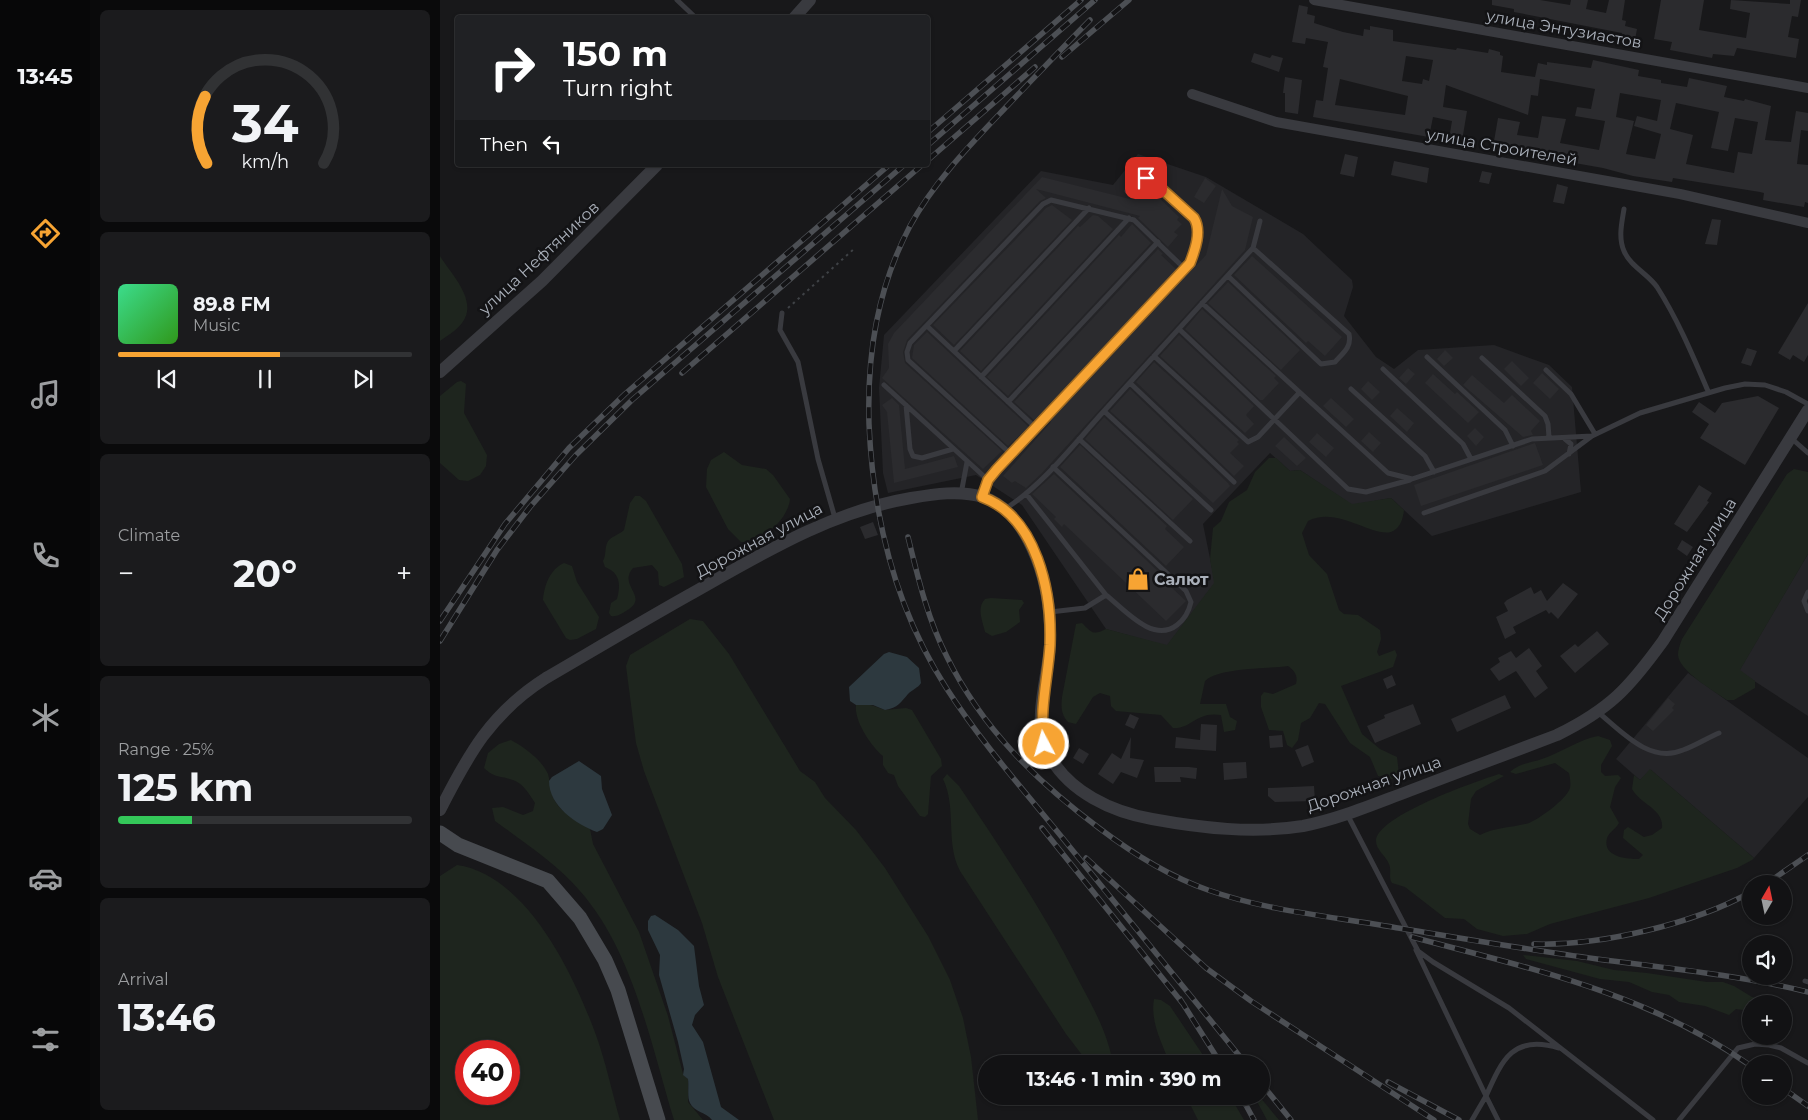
<!DOCTYPE html>
<html lang="en">
<head>
<meta charset="utf-8">
<style>
  :root { --surface:#121214; --page:#1b1b1d; --text:#f1f3f6; --muted:#9c9ea0; --line:#313234; --accent:#f7a433 }
  body { margin:0; font-family:Montserrat,sans-serif; background:var(--page); color:var(--text); height:100vh; display:flex; flex-direction:column; font-size:19px; white-space:nowrap }
  * { box-sizing:border-box; margin:0 }
  p { font-size:16px; color:var(--muted) }
  .icon { flex:none; width:28px; height:28px; fill:none; stroke:currentColor; stroke-width:2; stroke-linecap:round; stroke-linejoin:round }
  .map { position:relative; flex:1; overflow:hidden }
  .side { display:flex; flex-direction:column; gap:10px; padding:10px; background:#0a0a0b; width:350px }
  .side>* { flex:none }
  .hud { position:absolute; left:15px; top:15px; width:475px; height:152px; border-radius:5px; box-shadow:0 1px 4px #0004,0 0 0 1px var(--line); background:#202124; color:#fff; overflow:hidden }
  .needle { width:32px; rotate:9deg }
  .tools { position:absolute; left:1302px; top:875px; display:grid; gap:10px }
  .tools a { display:grid; place-items:center; width:50px; height:50px; border-radius:50%; background:var(--surface); box-shadow:0 1px 4px #0004,0 0 0 1px var(--line); font-size:25px }
  .speed { position:absolute; left:15px; top:1040px; display:flex; gap:10px; font-size:25px; font-weight:700; text-align:center }
  .speed>* { display:grid; place-content:center; width:65px; height:65px; border-radius:50%; background:var(--surface); box-shadow:0 1px 4px #0004,0 0 0 1px var(--line); line-height:1 }
  .speed .limit { border:8px solid #d22; background:#fff; color:#111 }
  .pin { position:absolute; display:grid; place-items:center; width:42px; height:42px; color:#fff; margin:-21px; border-radius:10px; box-shadow:0 2px 8px #0006 }
  .me { position:absolute; width:55px; margin:-28px; rotate:354deg; stroke-linejoin:round; filter:drop-shadow(0 0 4px #0008) }
  .turn { display:flex; align-items:center; gap:18px; height:105px; padding:0 25px; font-size:22px }
  .turn .icon { width:65px; height:65px; stroke-width:2.5 }
  .turn b { display:block; font-size:35px; line-height:42px }
  .then { display:flex; align-items:center; height:48px; padding:0 25px; background:#0003; gap:10px; font-size:19px }
  .big { font-size:38px; font-weight:700; line-height:1.1 }
  .side .tile { flex:1; display:flex; flex-direction:column; justify-content:center; gap:8px; min-width:0; padding:0 18px; border-radius:8px; background:var(--page) }
  .side .dial { align-items:center; gap:0 }
  .dial svg { height:130px; overflow:visible; fill:none; stroke:var(--line); stroke-width:7; stroke-linecap:round; text-anchor:middle }
  .dial text { fill:var(--text); stroke:none }
  .song { display:flex; align-items:center; gap:15px }
  .cover { width:60px; height:60px; border-radius:8px; background:linear-gradient(135deg,hsl(150 70% 55%),hsl(110 70% 35%)) }
  .played { height:5px; border-radius:2px; background:linear-gradient(90deg,var(--accent) 55%,var(--line) 55%) }
  .keys { display:flex; justify-content:space-around; direction:ltr }
  .heat { display:flex; justify-content:space-between; align-items:center; font-size:28px; direction:ltr }
  .charge { height:8px; border-radius:4px; background:linear-gradient(90deg,#34c759 25%,var(--line) 0) }
  .trip { position:absolute; left:538px; top:1055px; width:292px; height:50px; border-radius:25px; background:var(--surface); box-shadow:0 1px 4px #0004,0 0 0 1px var(--line); font-weight:700; line-height:50px; text-align:center }
  main { display:flex; flex:1; min-height:0 }
  .tab-bar { display:flex; flex-direction:column; width:90px; justify-content:space-around; align-items:center; background:#070708; color:var(--muted) }
  .tab-bar .icon { width:35px; height:35px }
  .tab-bar .selected { color:var(--accent) }
  .tab-bar b { font-size:22px; color:var(--text) }
  .map>svg:first-child { display:block }
  .built { fill:#242427 }
  .green { fill:#1e251e; fill-rule:evenodd }
  .water { fill:#2d393f }
  .building { fill:#2b2b2e; fill-rule:evenodd }
  .lines { fill:none; stroke-linecap:round; stroke-linejoin:round }
  .path { stroke:#3f4246; stroke-width:2; stroke-dasharray:2.5 4; stroke-linecap:butt }
  .service { stroke:#393a3f; stroke-width:5 }
  .minor { stroke:#393a3f; stroke-width:10 }
  .tertiary { stroke:#393a3f; stroke-width:12 }
  .secondary { stroke:#474a4f; stroke-width:15 }
  .rail-casing { stroke:#4c4f54; stroke-width:5.5 }
  .rail { stroke:#131315; stroke-width:4; stroke-dasharray:11; stroke-linecap:butt }
  .route-casing { stroke:#a16b21; stroke-width:12 }
  .route { stroke:#f7a433; stroke-width:9 }
  .labels { text-anchor:middle; dominant-baseline:central; stroke-width:5; stroke-linejoin:round; paint-order:stroke }
  .street-label { font-size:16px; fill:#aab0ba; stroke:#131315 }
  .poi-label { font-size:16px; font-weight:bold; fill:#aab0ba; stroke:#131315; text-anchor:start }
</style>
</head>
<body>
<main>
<nav class="tab-bar">
<b>13:45</b>
<svg class="icon selected" aria-label="directions" viewBox="0 0 24 24"><path d="M12 3l9 9-9 9-9-9zM9 14v-3h6M13 9l2 2-2 2"/></svg>
<svg class="icon" aria-label="music" viewBox="0 0 24 24"><path d="M9 18V5l10-2v13"/><circle cx="6" cy="18" r="3"/><circle cx="16" cy="16" r="3"/></svg>
<svg class="icon" aria-label="phone" viewBox="0 0 24 24"><path d="M5 4h4l2 5-3 2q2 4 5 5l2-3 5 2v4C11 20 4 13 5 4z"/></svg>
<svg class="icon" aria-label="climate" viewBox="0 0 24 24"><path d="M12 3v18M4 7l16 10M4 17L20 7"/></svg>
<svg class="icon" aria-label="car" viewBox="0 0 24 24"><path d="M5 17H2v-5l4-1 3-4h7l3 4 3 1v5h-3M9 17h6M6 11h13"/><circle cx="7" cy="17" r="2"/><circle cx="17" cy="17" r="2"/></svg>
<svg class="icon" aria-label="filters" viewBox="0 0 24 24"><path d="M4 7h16M4 17h16"/><circle cx="9" cy="7" r="2"/><circle cx="15" cy="17" r="2"/></svg>
</nav>
<section class="side">
<div class="tile dial"><svg viewBox="0 0 100 80">
<path d="M14 69A42 42 0 1 1 86 69"/>
<path d="M14 69A42 42 0 0 1 13 28" stroke="#f7a433"/>
<text x="50" y="56" font-size="32" font-weight="700">34</text>
<text x="50" y="72" font-size="11">km/h</text>
</svg></div>
<div class="tile">
<div class="song"><i class="cover"></i><div><b>89.8 FM</b><p>Music</p></div></div>
<div class="played"></div>
<div class="keys"><svg class="icon" aria-label="previous" viewBox="0 0 24 24"><path d="M18 5L8 12l10 7zM5 5v14"/></svg><svg class="icon" aria-label="pause" viewBox="0 0 24 24"><path d="M8 5v14M16 5v14"/></svg><svg class="icon" aria-label="next" viewBox="0 0 24 24"><path d="M6 5l10 7-10 7zM19 5v14"/></svg></div>
</div>
<div class="tile"><p>Climate</p>
<div class="heat"><a>−</a><b class="big">20°</b><a>+</a></div>
</div>
<div class="tile"><p>Range · 25%</p><b class="big">125 km</b><div class="charge"></div></div>
<div class="tile"><p>Arrival</p><b class="big">13:46</b></div>
</section>
<div class="map">
<svg width="1368" height="1120" viewBox="0 0 1368 1120">
  <rect width="100%" height="100%" fill="#18181a"/>
  <path class="built" d="M698,154L766,177L863,234L912,280L913,287L904,316L936,357L954,369L978,350L1054,345L1109,365L1132,387L1141,492L992,536L951,498L912,505L860,470L850,471L830,453L763,524L775,583L727,646L666,629L582,505L536,475L448,493L443,473L439,388L444,335L601,171L673,185Z
    M1368,554V716L1299,671Z
    M1248,673L1368,758V797L1314,858L1211,770L1200,780L1176,759Z"/>
  <path class="green" d="M0,256C11,274 39,301 22,323C17,330 7,336 0,341Z
    M21,381L26,384L24,413L47,455L46,466L40,475L28,481L19,480L0,463V396L17,382Z
    M284,452L302,465L326,469L333,475L350,499C348,520 322,542 301,542L288,529L266,487L267,469L271,460Z
    M829,458H836L850,471L860,470L912,504L951,498L964,510C963,519 960,529 951,532C930,537 898,506 868,521L862,533L869,555L887,574L899,610L904,614L918,615L940,630L941,639L937,652L939,656L955,650L957,655L953,667L901,686L922,734L940,749L957,757L959,774L953,779L938,776L930,757L910,743L885,704L879,703L870,718L861,723L858,740L852,748L847,745L843,731L829,730L821,707V696L824,692L833,694L856,684C858,676 855,671 848,666C828,669 780,667 765,681L760,704H786L790,717L797,721L795,730L784,732L781,715C756,711 752,729 733,728L721,715L676,711L671,706L670,696L660,693L653,697L636,724L628,722C621,714 621,707 622,697L636,624L642,623C651,632 653,636 666,629L727,645L774,583L770,559L773,528L781,521L789,502L807,490L815,472Z
    M1354,469L1368,472V554L1300,670L1315,681V688L1294,700H1287C1274,691 1239,671 1238,655C1238,650 1240,644 1242,639L1347,474Z
    M195,496H200L206,501L242,564L244,577L224,587L219,585L218,572L212,565L193,568C177,586 211,597 186,611C181,614 177,617 171,616L169,613L171,603L177,599C181,584 180,573 165,567L163,561C167,554 164,545 169,540C173,536 180,534 184,530L190,503Z
    M124,563L132,566L137,582L159,617L156,629L137,639L130,640L126,638L103,600C104,586 110,569 124,563Z
    M551,598L582,600L584,603L579,610L580,622L566,632L552,636L545,632C543,622 536,608 545,599Z
    M250,619L263,621L289,654L360,771L375,782L385,798L416,830L445,868L488,936L510,980L523,1018L531,1057L538,1120H334L278,977L262,923L204,771L196,743L186,666L190,655Z
    M428,704L445,710L466,708L472,710L501,759L502,766L491,776L488,814L485,817L480,816L458,786L454,775L448,773L443,765V756C431,746 414,721 416,705Z
    M1158,736L1170,740L1172,746L1161,765V772L1165,776L1178,775L1181,778L1175,787L1170,807L1179,823C1176,829 1169,832 1167,838C1162,857 1187,859 1199,859L1203,855L1183,838L1184,830L1188,827L1204,837L1212,835L1222,828C1224,809 1200,804 1192,789L1194,775L1200,780L1210,769L1314,858L1312,860L1297,868L1209,898L1110,924L1087,934L1063,936L1037,929L1024,919L1005,918L965,887L952,883C948,877 952,871 949,864C946,856 936,850 936,841C936,816 1037,781 1059,774L1064,776L1036,791L1031,799L1028,824L1030,829L1040,835C1056,827 1072,828 1089,823C1099,819 1127,799 1130,788C1131,783 1130,778 1129,773L1115,763L1076,774L1070,772C1079,763 1091,763 1102,759C1122,752 1138,740 1158,736Z
    M71,740C84,747 102,760 108,774C111,785 110,794 117,804C128,819 141,819 150,829L153,844L199,932L228,1016L243,1074L248,1079V1102L263,1120H234C211,1045 193,951 140,891C116,863 85,843 55,821L52,808L63,807L83,815L93,811L95,803C89,794 84,784 73,780C59,775 56,779 44,768L48,753L59,744Z
    M507,774L519,786C562,850 605,914 640,983C654,1009 668,1034 673,1064H649L626,1034L520,871C505,842 517,808 503,779Z
    M17,865C87,875 134,975 156,1035C166,1063 172,1092 180,1120H0V876ZM26,1051H69V1094H26Z
    M1083,955L1137,961L1174,970L1207,973L1267,982H1283L1294,986L1312,997L1326,1000L1327,1004H1311V1011L1296,1009L1289,1015L1265,1006L1239,1002L1229,995L1212,992L1189,982L1160,979L1086,959Z
    M714,999L721,1000L730,1006L769,1064H730C722,1043 710,1022 714,999Z
    M746,1096H790L804,1120H758Z
    M814,1096H819L839,1120H827Z"/>
  <path class="water" d="M449,652L467,657L479,668L481,683C478,688 473,689 468,694C461,702 458,708 445,710L433,705H416L410,701L409,687L444,654Z
    M139,761L161,776L162,789L172,815L163,829L157,832C136,824 109,806 109,781L112,777Z
    M215,915L238,930L254,946L259,986L264,1005L255,1015L252,1025L263,1042L281,1107L299,1120H272C266,1112 254,1112 250,1103C247,1098 249,1086 248,1079L243,1075L244,1069L238,1042L219,975L220,955L208,930V921L211,916Z"/>
  <path class="building" d="M1052,0H1100L1130,5L1131,0H1148L1146,9L1166,13L1169,0H1185L1182,20L1186,21L1185,26L1197,29L1195,40L1181,37L1182,33L1074,12V9L1052,5Z
    M1221,0H1264L1259,30L1306,38L1310,13L1290,9L1291,0L1350,4V0H1361L1358,17L1352,16L1348,37L1359,39L1356,58L1297,48L1294,56L1273,54L1272,58L1230,50L1232,42L1214,39Z
    M859,5L868,7L867,14L875,16L874,23L903,32L923,36L924,29L930,30V26L953,30V41L1016,50L1017,48L1048,53L1049,49L1060,52V55L1063,56L1061,72L1095,77L1098,63L1107,65V62L1151,68L1153,60L1199,70L1198,76L1221,80V83L1247,87L1249,78L1287,86L1284,97L1304,101L1305,99L1331,106L1325,140L1351,142L1356,111L1368,113V131L1361,130L1357,164L1368,165V203L1365,202L1364,207L1323,200L1324,193L1320,192L1233,178L1232,182L1193,176L1163,168L1112,159V157L1053,147L1058,118L1080,122L1077,135L1098,138L1102,116L1126,119L1120,143L1159,150L1165,121L1135,116L1137,107L1151,109L1155,89L1100,79L1098,96L1091,95L1088,115L1006,85L1003,107L1027,111L1022,141L1009,139L1012,121L993,117L989,137L873,117L876,100L883,101L888,68L883,67L888,42L866,38L865,44L852,42ZM966,56L993,60L989,81L983,79L982,84L962,81ZM900,79L968,96L965,115L895,105ZM1180,93L1221,100L1217,121L1197,116L1194,126L1221,134L1215,159L1186,154L1194,121L1176,117ZM1236,103L1279,112L1271,148L1288,151L1295,118L1318,122L1312,154L1298,152L1294,173L1246,164L1253,135L1230,129Z
    M814,53L830,58L832,55L843,58L839,72L811,62Z
    M845,77L862,80L858,114L845,112V93H843Z
    M905,154L918,157L914,177L900,174Z
    M954,161L989,168L987,183L951,175Z
    M1042,171L1052,173L1049,184L1039,182Z
    M602,177L694,200L708,187L739,217L737,220L742,224L734,232L738,235L728,247L698,218L700,216L596,189L606,198L600,201L467,340L463,352L465,363L562,451L543,469L442,378L449,368L448,344L454,333Z
    M765,178L776,186L764,203L754,197Z
    M1117,184L1128,187L1124,204L1113,202Z
    M782,189L792,206L813,217L805,250L602,473L586,488L575,481L572,483L563,476L611,422L609,420L743,276L745,277L766,255Z
    M612,205L632,220L514,345L493,325L606,208Z
    M653,215L658,216L673,229L541,371L520,351L638,226L640,227Z
    M1272,219L1281,220L1277,245L1265,244Z
    M692,224L711,243L568,396L547,377L679,235L681,237Z
    M718,249L723,254L721,255L737,270L595,421L574,402Z
    M812,256L902,337L885,356L868,341L866,343L794,275Z
    M788,282L860,350L841,370L768,303Z
    M1368,303V355L1364,362L1353,355L1350,360L1338,353Z
    M762,309L836,376L834,378L839,383L823,400H820L745,329Z
    M487,332L589,427L568,446L472,358L474,345Z
    M739,335L814,406L806,415L814,424L805,433L720,356Z
    M1307,348L1317,351L1311,366L1301,363Z
    M1005,350L1013,358L1004,366L997,359Z
    M1072,361L1089,378L1081,386L1064,369Z
    M714,362L799,440L797,442L799,444L790,453L804,466L794,476L696,382Z
    M968,368L975,374L966,384L959,378Z
    M1102,373L1119,389L1110,399L1093,383Z
    M993,374L1015,394L1017,392L1039,412L1028,423L985,383Z
    M1032,375L1064,403L1072,395L1100,421L1091,431L1093,435L1083,437L1023,385Z
    M928,381L940,392L932,400L921,389Z
    M690,389L788,483L790,486L773,503L670,411Z
    M1318,396L1339,408L1305,465L1260,438L1269,424L1252,412L1259,402L1275,413L1282,403Z
    M452,398L459,405L465,469L514,456L518,467L454,483L447,412L442,405Z
    M891,398L914,419L906,427L883,406Z
    M957,408L974,423L967,432L950,416Z
    M664,417L753,499L733,520L645,439Z
    M1035,428L1044,437L1036,446L1027,436Z
    M929,432L941,443L933,452L921,441Z
    M877,433L894,448L886,457L869,442Z
    M844,437L866,458L857,466L835,446Z
    M1095,443L1103,465L981,506L974,485Z
    M640,445L727,526L725,529L744,547L726,566L620,467Z
    M614,474L720,573L718,575L746,601L726,621L624,524L622,527L614,519L616,517L592,494Z
    M1259,485L1272,493L1267,501L1269,502L1247,532L1234,524Z
    M433,522L438,535L425,539L420,527Z
    M1242,540L1253,547L1247,556L1237,549Z
    M1123,583L1138,594L1118,619L1111,612L1109,614L1106,610L1073,627L1076,633L1065,639L1056,617L1068,611L1064,603L1067,600L1091,587L1094,594L1101,590L1107,601Z
    M1157,631L1169,644L1135,673L1120,656L1135,644L1138,647Z
    M1089,648L1102,666L1096,671L1108,688L1095,698L1076,671L1059,681L1050,669L1060,662L1058,658L1071,651L1076,658Z
    M952,675L956,685L947,689L943,679Z
    M1065,695L1071,708L1017,732L1011,719Z
    M1228,698L1235,704L1232,708L1234,710L1213,731L1206,725Z
    M973,704L981,724L935,743L927,726L945,718L944,715Z
    M690,714L699,718L694,729L685,725Z
    M761,724L777,725L776,751L735,748L736,737L760,740Z
    M842,735L843,747L830,748L829,736Z
    M691,737L690,758L704,760L697,778L681,772L673,784L658,774L672,753L681,759Z
    M868,745L874,762L862,767L855,750Z
    M639,748L649,754L643,764L633,758Z
    M806,762L807,778L784,780L783,763Z
    M714,767H749L757,768L756,779L740,777L741,782H715Z
    M874,786L875,801L835,802L828,796V788Z"/>
  <g class="lines">
    <path class="path" d="M348,308L415,248"/>
    <path class="service" d="M237,0L256,18
      M1184,209C1182,222 1178,237 1184,251C1190,266 1208,274 1217,287C1238,320 1253,356 1268,391
      M813,248L820,221
      M762,303L948,473L972,479L1092,439L1152,436L1200,413L1285,388L1305,384L1325,385L1346,392L1368,404
      M342,313L340,330L358,362L378,459L395,518
      M487,326L596,428
      M739,329L908,489L926,492L970,480
      M514,351L649,208
      M714,356L808,442L818,437L859,393
      M987,357L1065,430L1073,446
      M1042,358L1105,416L1108,424L1109,437
      M943,369L1023,444L1031,459
      M1106,370L1131,394L1155,434
      M541,377L689,218
      M690,383L794,482
      M444,385L548,480
      M911,389L985,456L994,472
      M568,402L718,242
      M466,405L470,449L473,456L482,458L513,449
      M664,411L771,510
      M1351,438L1368,453
      M639,439L750,541
      M1125,439L1131,444L1129,454
      M572,455L468,360L467,352L470,343L603,204L611,200L694,220L745,269
      M521,494L527,462
      M587,495L666,595
      M542,497L548,480L557,469L749,263L753,253L758,224L754,218L712,180L701,179L687,191
      M565,509C604,484 633,445 664,411C714,356 763,302 813,248L909,334C912,347 903,353 895,362L881,364L788,276
      M984,513L1105,471L1152,436
      M1368,592L1364,601L1368,611
      M610,612L645,608L666,595C684,609 713,644 737,625C745,619 749,611 751,602L746,591L613,467
      M1159,713C1182,732 1210,764 1243,750C1255,746 1267,738 1279,733
      M907,814L978,951L993,962L1069,1008L1213,1120
      M976,950L1046,1096L1032,1120
      M1365,981L1368,982
      M1058,1120L1046,1096C1062,1060 1073,1034 1119,1048
      M1239,1120L1298,1048L1315,1044L1329,1045L1341,1048L1368,1063"/>
    <path class="minor" d="M874,0L1368,88
      M752,94L836,122L1240,194L1368,223"/>
    <path class="tertiary" d="M354,18L370,0
      M0,372L102,281L217,165
      M0,810C29,753 51,713 106,678C154,650 201,622 249,595C320,555 389,512 471,498C494,494 520,490 543,497C566,504 583,527 592,548C606,578 611,611 610,644C608,679 591,722 609,755C629,792 672,812 712,819C761,828 813,834 863,826C899,819 934,804 969,791C1018,772 1068,754 1117,735C1170,709 1189,688 1223,641L1368,410"/>
    <path class="secondary" d="M0,833L18,845L108,881L140,918L165,960L178,990L218,1120"/>
    <defs>
      <path id="rail" d="M650,20C622,48 595,77 568,105C532,143 495,180 470,226C437,289 427,354 429,424C433,518 456,610 507,689C543,745 588,795 629,846C688,919 747,991 806,1064
        M622,57L689,0
        M488,132L641,0
        M488,145L655,0
        M488,160L595,67
        M242,373L482,165
        M468,537C478,578 488,620 507,657C542,728 596,781 659,828C692,853 728,876 768,890C822,909 878,915 934,924C1008,936 1082,949 1157,959C1227,968 1299,975 1368,992
        M0,621L65,524L129,448L185,394L449,165
        M0,641L57,550L90,507L136,455L192,400L464,165
        M602,828L744,1005
        M646,858L766,968L811,1001L994,1120
        M1326,884L1368,855
        M972,937C1092,969 1207,993 1311,1066
        M1094,944C1160,946 1254,924 1311,892
        M740,999L781,1064
        M948,1082L1019,1120
        M821,1083L851,1120
        M1344,1089L1368,1106
        M801,1096L814,1120"/>
    </defs>
    <use href="#rail" class="rail-casing"/>
    <use href="#rail" class="rail"/>
  </g>
  <g class="lines">
    <defs>
      <path id="route" d="M604,744C599,710 608,678 610,645C612,592 597,517 542,497L548,480L557,469L750,263C755,250 762,231 754,218L712,180L706,178"/>
    </defs>
    <use href="#route" class="route-casing"/>
    <use href="#route" class="route"/>
  </g>
  <defs>
    <symbol id="shop-bare" viewBox="-9 -9 18 18"><path d="M-5-2.5h2.3a2.7 3.5 0 0 1 5.4 0H5L5.5 6h-11ZM-1.5-2.5h3a1.5 2.3 0 0 0-3 0Z" fill="#f7a433" stroke="#131315" stroke-width="2.5" paint-order="stroke"/></symbol>
  </defs>
  <g fill-rule="evenodd">
    <use href="#shop-bare" x="682" y="563" width="32" height="32"/>
  </g>
  <g class="labels">
    <g class="street-label">
      <text transform="translate(1124 29) rotate(10)">улица Энтузиастов</text>
      <text transform="translate(1062 147) rotate(10)">улица Строителей</text>
      <text transform="translate(99 258) rotate(-43)">улица Нефтяников</text>
      <text transform="translate(319 540) rotate(-28)">Дорожная улица</text>
      <text transform="translate(1255 559) rotate(-58)">Дорожная улица</text>
      <text transform="translate(934 784) rotate(-19)">Дорожная улица</text>
    </g>
    <g class="poi-label">
      <text x="714" y="579">Салют</text>
    </g>
  </g>
</svg>
<div class="tools">
<a><svg class="needle" viewBox="-14 -14 28 28"><path d="M0-13l5 13h-10z" fill="#e53935"/><path d="M0 13l5-13h-10z" fill="#9c9ea0"/></svg></a>
<a><svg class="icon" aria-label="sound" viewBox="0 0 24 24"><path d="M4 9h4l5-4v14l-5-4H4zM17 9q2 3 0 6"/></svg></a>
<a>+</a>
<a>−</a>
</div>
<div class="speed"><div class="limit">40</div></div>
<div class="pin" style="left:706px;top:178px;background:#d93025"><svg class="icon" aria-label="arrive" viewBox="0 0 24 24"><path d="M6 21V4h12l-3 4 3 4H6"/></svg></div>
<svg class="me" style="left:604px;top:744px" viewBox="-20 -20 40 40"><circle r="17" fill="#f7a433" stroke="#fff" stroke-width="3"/><path d="M0-11L8 9 0 5-8 9z" fill="#fff"/></svg>
<div class="trip">13:46 · 1 min · 390 m</div>
<div class="hud">
<div class="turn"><svg class="icon" aria-label="right" viewBox="0 0 24 24"><path d="M7 20v-9h11M14 6l5 5-5 5"/></svg><div><b>150 m</b>Turn right</div></div>
<div class="then">Then<svg class="icon" aria-label="left" viewBox="0 0 24 24"><path d="M17 20v-9H6M10 6l-5 5 5 5"/></svg></div>
</div>
</div>
</main>
</body>
</html>
